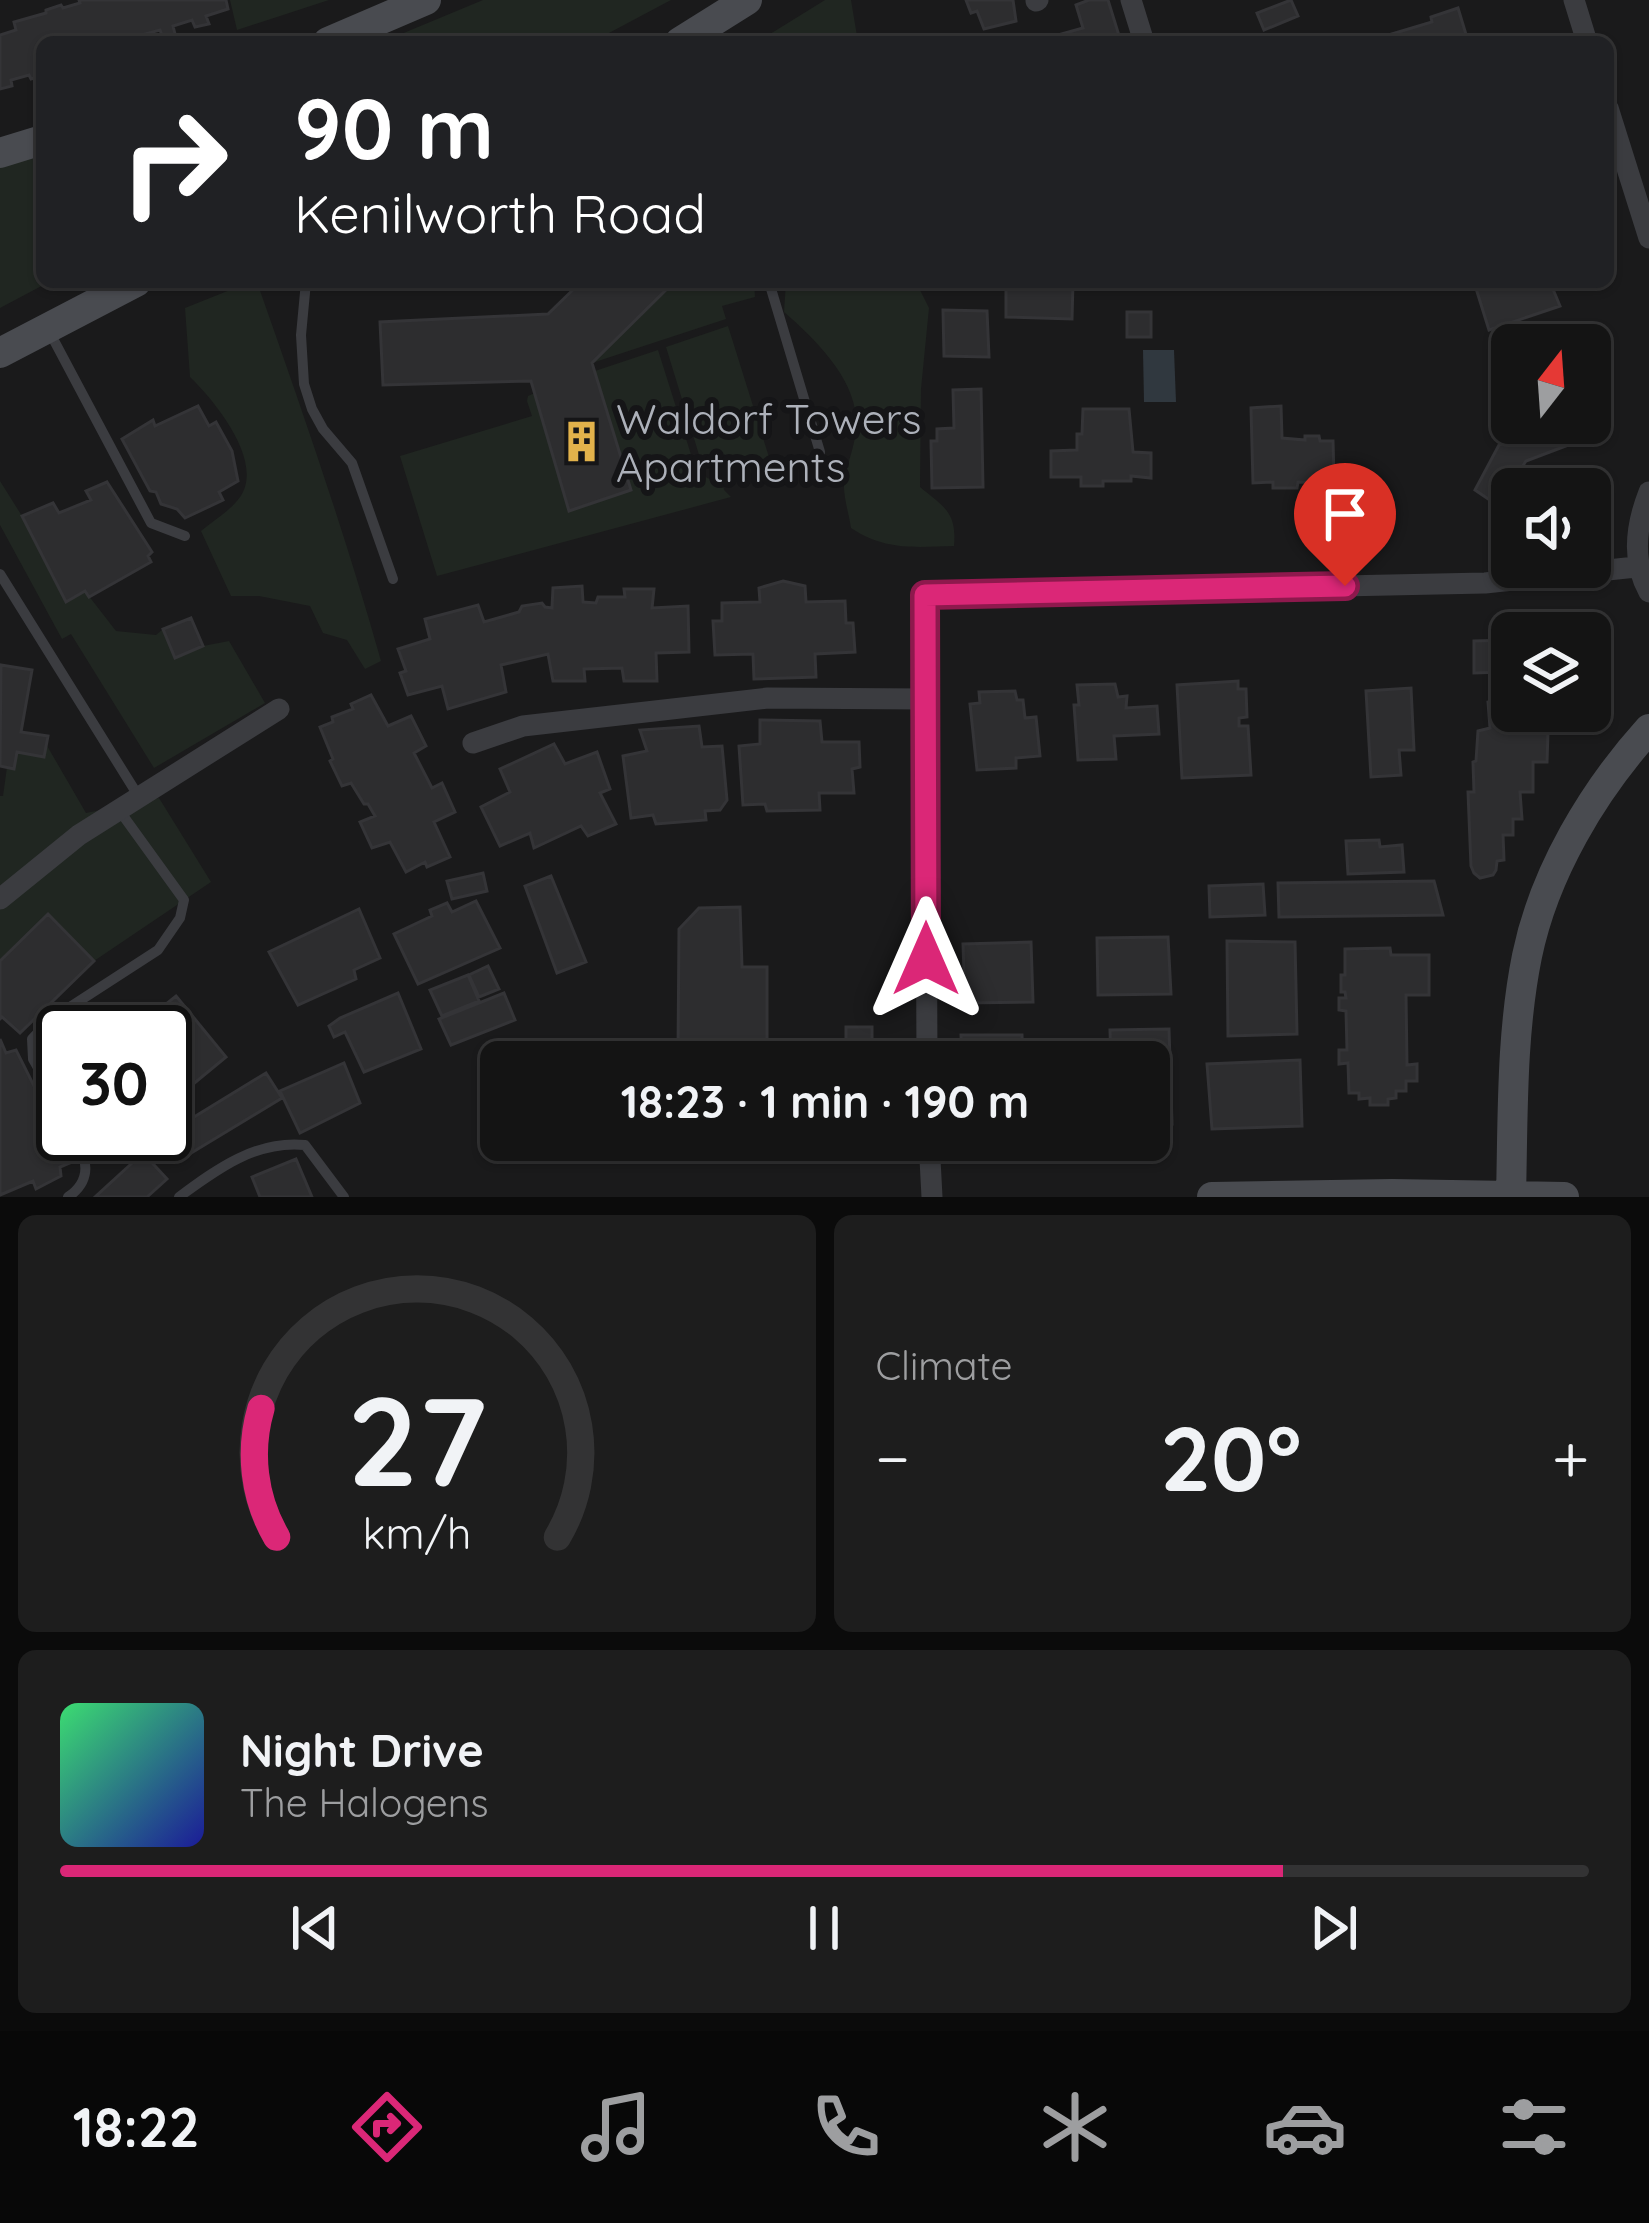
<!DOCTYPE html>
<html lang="en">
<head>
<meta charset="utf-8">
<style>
  :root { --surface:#141414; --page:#1d1d1d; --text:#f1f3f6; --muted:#9d9ea0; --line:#333334; --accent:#db2777 }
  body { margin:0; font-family:Quicksand,sans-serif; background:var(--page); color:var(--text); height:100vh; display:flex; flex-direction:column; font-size:45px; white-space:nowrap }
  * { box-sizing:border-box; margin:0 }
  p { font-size:39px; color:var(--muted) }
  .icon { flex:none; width:66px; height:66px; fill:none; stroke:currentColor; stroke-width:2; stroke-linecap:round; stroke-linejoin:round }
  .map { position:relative; height:1197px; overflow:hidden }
  .panel { display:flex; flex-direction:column; gap:18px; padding:18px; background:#0b0b0b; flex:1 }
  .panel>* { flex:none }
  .hud { position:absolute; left:36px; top:36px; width:1578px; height:252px; border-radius:18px; box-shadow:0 3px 9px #0004,0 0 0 3px var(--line); background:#202124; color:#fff; overflow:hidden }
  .needle { width:78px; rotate:17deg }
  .buttons { position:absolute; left:1491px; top:324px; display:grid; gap:24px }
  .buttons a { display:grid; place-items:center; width:120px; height:120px; border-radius:18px; background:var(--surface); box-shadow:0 3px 9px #0004,0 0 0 3px var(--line); font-size:60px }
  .speed { position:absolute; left:36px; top:1005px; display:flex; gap:24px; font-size:60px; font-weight:700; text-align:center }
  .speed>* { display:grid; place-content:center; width:156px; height:156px; border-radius:50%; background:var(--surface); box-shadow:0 3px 9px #0004,0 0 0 3px var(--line); line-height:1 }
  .speed .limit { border:6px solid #111; border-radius:18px; background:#fff; color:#111 }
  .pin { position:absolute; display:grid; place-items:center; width:102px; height:102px; color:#fff; margin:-123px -51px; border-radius:50% 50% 50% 0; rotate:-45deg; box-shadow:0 0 12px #0007 }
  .pin .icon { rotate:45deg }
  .me { position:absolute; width:132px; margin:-66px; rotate:0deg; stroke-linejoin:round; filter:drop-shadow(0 0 9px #0008) }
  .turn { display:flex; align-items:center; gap:42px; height:252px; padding:0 60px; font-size:54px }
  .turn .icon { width:156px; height:156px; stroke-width:2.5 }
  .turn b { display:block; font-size:84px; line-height:102px }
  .big { font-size:90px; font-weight:700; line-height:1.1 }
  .panel .widget { flex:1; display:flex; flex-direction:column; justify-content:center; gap:18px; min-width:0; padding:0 42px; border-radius:18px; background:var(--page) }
  .panel .dial { align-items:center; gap:0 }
  .dial svg { height:312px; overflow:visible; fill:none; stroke:var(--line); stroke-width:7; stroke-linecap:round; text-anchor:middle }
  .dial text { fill:var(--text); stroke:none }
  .song { display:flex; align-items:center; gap:36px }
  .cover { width:144px; height:144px; border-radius:18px; background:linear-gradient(135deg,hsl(140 70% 55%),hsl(240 70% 35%)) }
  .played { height:12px; border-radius:6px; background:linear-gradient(90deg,var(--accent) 80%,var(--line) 80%) }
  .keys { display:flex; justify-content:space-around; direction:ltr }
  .heat { display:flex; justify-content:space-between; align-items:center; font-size:66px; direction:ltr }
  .panel .tiles { flex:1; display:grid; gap:18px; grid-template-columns:1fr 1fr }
  .widget:last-child { grid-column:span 2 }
  .trip { position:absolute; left:480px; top:1041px; width:690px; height:120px; border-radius:18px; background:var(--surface); box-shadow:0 3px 9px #0004,0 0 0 3px var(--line); font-weight:700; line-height:120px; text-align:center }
  .dock { display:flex; height:192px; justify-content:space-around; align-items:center; background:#080808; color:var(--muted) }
  .dock .icon { width:84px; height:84px }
  .dock .on { color:var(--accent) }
  .dock b { font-size:54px; color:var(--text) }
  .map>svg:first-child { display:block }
  .green { fill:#202621 }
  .water { fill:#30383f }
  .building { fill:#2d2d2f; stroke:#343437; stroke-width:3 }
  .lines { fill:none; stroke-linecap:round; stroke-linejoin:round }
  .lane { stroke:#3b3c40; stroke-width:10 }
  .street { stroke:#3b3c40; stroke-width:21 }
  .secondary { stroke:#494b50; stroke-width:30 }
  .route-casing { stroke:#8e194d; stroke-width:30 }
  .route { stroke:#db2777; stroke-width:21 }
  .labels { text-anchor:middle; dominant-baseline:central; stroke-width:12; stroke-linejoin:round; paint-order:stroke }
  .poi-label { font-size:42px; fill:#adb1ba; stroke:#151517; text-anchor:start }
</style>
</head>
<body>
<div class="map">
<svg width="1649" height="1197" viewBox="0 0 1649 1197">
  <rect width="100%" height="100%" fill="#1a1a1b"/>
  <path class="green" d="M230,0H329L237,30Z
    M483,0H671L592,42H382Z
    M825,0H851L858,42H757Z
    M42,153V282H49L0,308V166Z
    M250,282H257C301,407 345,533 381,661L365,669L347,640L323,633L310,606L259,596H231L201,531C214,520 236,507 243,492C260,457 215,401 190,377L185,308Z
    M674,282H754L755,297L722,306L726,319L592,363Z
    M786,282H916L929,308L921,389L920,487C944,507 957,512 954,546C915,547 886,551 851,528C849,514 843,496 844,482C847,461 858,441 856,418C854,377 814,338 784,312Z
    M728,326L774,473C760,477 757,473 744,471C724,468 715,481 700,458L666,347Z
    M658,350L694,464L707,478L723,483L724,490L731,497L437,576L400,456L532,416L527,401L528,396L535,393L569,510L630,490L595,371Z
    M0,481L22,516L65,601L85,591L116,631L156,635L163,629L175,658L203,646L229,641L265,703L154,768L71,634L62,639L0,525Z
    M46,744L86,813L159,798L211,882L94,961L48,914L0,961V796H3L7,767L14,768L17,752L44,757Z"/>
  <path class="water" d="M1143,350H1174L1176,402H1144Z"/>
  <path class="building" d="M79,0H226L228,9L206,16L209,24L195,27L192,20L173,26L175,34L163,38L160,30L141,35L142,42H42V76L31,79L29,75L11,80L12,86L0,89V35L16,30L14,22L46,13V10L61,5L63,8L80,3Z
    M966,0H1013L1016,21L984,29L977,11L971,13Z
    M1089,0H1108L1121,42H1033L1083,28L1076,5Z
    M1291,0L1298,16L1264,30L1257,13Z
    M1458,8L1468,41L1365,42L1432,22L1431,17Z
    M581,282H674L592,363L631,490L569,511L531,381L383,385L380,322L548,314Z
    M1006,282H1073L1072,319L1006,317Z
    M1474,282H1550L1560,306L1489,330Z
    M943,310L987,311L989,357L944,356Z
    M1127,312H1151V337H1127Z
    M981,389L983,487L932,488L931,441H937V429L954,428L953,390Z
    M198,406L209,426L216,422L232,451L238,481L219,492L223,500L185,518L177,509L161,504L156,492L150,491L122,439L153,420L155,426Z
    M1281,406L1282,438L1305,440V436H1319L1320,441H1333L1334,478L1320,477V483L1298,482L1297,488H1273V482L1253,483L1251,408Z
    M1083,409H1129L1133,452L1151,453V478L1131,476V481H1103V486H1081V477H1051V451L1077,450V434H1082Z
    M1539,423H1566L1571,444L1526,461L1497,505L1475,490L1499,445L1541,429Z
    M107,482L152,552L148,556L151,562L89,597L85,591L66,602L22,516L53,503L59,513L91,500L86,491Z
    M783,581L805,586L806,602L845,601L846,623H853L855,652L815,654L816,677L754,679L753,654L715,655L713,621H722V603L760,602L759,588Z
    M582,586L583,602L596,603L598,597H625L624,589H654L652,608L688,606L689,652L656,653L657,681H624L622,668L584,669L585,681H553L548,654L501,665L506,692L448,709L442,686L408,695L400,673L406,671L398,649L430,639L425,619L478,605L484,622L519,612L522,606L542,603L545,607L552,608L553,588Z
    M191,618L203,646L175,658L163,629Z
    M1512,640V711H1563V732H1548L1547,762H1533V792H1520L1522,819H1513V835H1503L1504,860L1497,861L1496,870L1493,875L1480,878L1474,873L1471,866L1468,792H1474L1473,762L1476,761L1478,731L1490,728L1488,702L1505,700L1504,672L1474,673V641Z
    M1,665L32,670L21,732L48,736L44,757L17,752L14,769L0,766Z
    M1238,681V689H1246L1247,717L1239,718V726H1248L1251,775L1182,778L1177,685Z
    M1115,684L1118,697L1127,696L1126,708L1157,706L1159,734L1114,736L1116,759L1078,760L1074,705H1079L1077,685Z
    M1411,688L1414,750H1399L1401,775L1371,777L1366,691Z
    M1015,691L1017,700H1023L1025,718L1036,717L1040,756L1016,758V768L977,770L970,704L980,703L979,692Z
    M371,695L388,726L411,716L426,746L414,753L432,788L442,783L455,812L434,822L450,857L427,867L425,862L406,872L390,842L372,848L360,822L375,816L368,804H364L351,783L342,786L330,761L333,759L320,727L333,722L332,717L353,709L351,704Z
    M760,720L820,721L822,742H859L860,767L852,769L854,793H819L820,810L767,811L765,804L743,805L739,746L760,744Z
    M699,726L702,747L722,746L727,800L720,810L705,811L706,820L656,824L653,815L631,818L623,756L647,751L640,730Z
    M554,744L565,764L597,752L610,789L600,793L616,824L588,836L581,826L534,848L530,833L500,846L481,807L510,792L500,769Z
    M1379,840L1380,847L1402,845L1404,872L1348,874L1346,841Z
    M483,873L487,891L452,899L447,881Z
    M551,876L586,962L557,973L525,886Z
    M1434,881L1443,915L1279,917L1278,883Z
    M1263,884L1265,915L1210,917L1209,886Z
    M476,901L500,948L418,984L394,934L432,916L430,910L447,903L452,912Z
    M740,907L742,967H767V1050L846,1048V1027H872V1062H550V1055L678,1054L679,929L699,908Z
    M359,909L380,958L354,970L356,979L298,1005L269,952Z
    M48,914L94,961L20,1033L2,1017L0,1019V961Z
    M1168,937L1171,994L1098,995L1097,938Z
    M1227,941L1295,942L1297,1034L1228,1036Z
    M1031,942L1033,1002L965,1003L963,944Z
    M1390,948L1391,955H1429V995H1406L1407,1065L1417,1064V1081H1406V1091H1396V1098L1388,1099V1105H1370V1098L1359,1099V1093H1349L1348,1063L1339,1064V1050H1347L1346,1011L1339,1010V998H1346L1345,992H1341V975H1345V949Z
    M488,966L499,989L479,997L469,975Z
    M468,975L479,1001L442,1016L430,990Z
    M398,993L421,1049L364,1072L345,1032L334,1037L329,1026L340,1018Z
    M504,993L515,1020L451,1045L439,1019Z
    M176,996L226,1057L174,1100L165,1090V1032H131Z
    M1169,1029L1172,1124H1149V1062H1111L1110,1030Z
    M961,1035H1022L1023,1062H962Z
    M0,1039L6,1053L16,1050L72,1162L60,1167L61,1176L36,1189L33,1181L0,1195Z
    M63,1047V1088L43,1067L45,1062Z
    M1300,1060L1302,1126L1212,1129L1207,1064Z
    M344,1063L360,1103L300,1133L280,1091Z
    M266,1073L282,1098L178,1161L163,1136Z
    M663,1140H760V1154L734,1153V1146L689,1147V1153H663Z
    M143,1153L167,1179L147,1197H95Z
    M296,1159L312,1197H260L252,1177Z"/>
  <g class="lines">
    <path class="lane" d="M306,282L301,335L304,384L312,409L323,429L352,463L393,579
      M769,282L820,452
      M49,331L151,523L185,536
      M0,574L139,797
      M63,1112L33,1059L32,1039L50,1020L158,950L180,918L184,900L119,810
      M68,1197C93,1180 87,1159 75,1134
      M179,1197C217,1169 256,1140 305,1145L344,1197"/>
    <path class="street" d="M1131,0L1144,42
      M1574,0L1587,42
      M1036,1L1038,0
      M1608,108L1649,238
      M1649,492C1636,525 1631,560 1649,592
      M473,743L523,726L768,698L925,699
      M0,899L79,835L279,709
      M927,1062L925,595L1485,583L1636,567
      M929,1140L932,1197"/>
    <path class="secondary" d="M328,42L426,0
      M680,42L747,0
      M0,153L42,140
      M0,353L136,282
      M1212,1197L1392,1194L1564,1197
      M1511,1197C1513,1117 1511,1035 1527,956C1544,873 1593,791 1649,729"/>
  </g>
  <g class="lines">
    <defs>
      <path id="route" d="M926,959L925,595L1345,586"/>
    </defs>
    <use href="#route" class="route-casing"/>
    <use href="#route" class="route"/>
  </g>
  <defs>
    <symbol id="building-bare" viewBox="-9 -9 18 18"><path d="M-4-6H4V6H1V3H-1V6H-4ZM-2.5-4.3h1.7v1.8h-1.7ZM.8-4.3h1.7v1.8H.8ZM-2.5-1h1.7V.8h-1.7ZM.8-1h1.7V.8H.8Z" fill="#e2b24b" stroke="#151517" stroke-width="2.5" paint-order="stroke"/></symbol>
  </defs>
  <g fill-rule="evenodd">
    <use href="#building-bare" x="552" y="412" width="59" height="59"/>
  </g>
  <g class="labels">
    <g class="poi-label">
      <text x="616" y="418">Waldorf Towers<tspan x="616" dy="48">Apartments</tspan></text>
    </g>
  </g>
</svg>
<div class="buttons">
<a><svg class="needle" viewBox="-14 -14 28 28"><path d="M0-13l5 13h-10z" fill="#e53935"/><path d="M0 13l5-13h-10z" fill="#9d9ea0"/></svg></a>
<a><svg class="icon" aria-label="sound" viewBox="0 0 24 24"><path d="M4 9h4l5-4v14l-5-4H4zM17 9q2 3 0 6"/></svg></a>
<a><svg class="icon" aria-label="layers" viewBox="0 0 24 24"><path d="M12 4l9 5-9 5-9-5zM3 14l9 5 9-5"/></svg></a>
</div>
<div class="speed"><div class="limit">30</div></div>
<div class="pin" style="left:1345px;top:586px;background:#d93025"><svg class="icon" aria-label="arrive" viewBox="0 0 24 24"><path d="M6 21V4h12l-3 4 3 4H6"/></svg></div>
<svg class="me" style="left:926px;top:959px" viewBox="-20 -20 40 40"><path d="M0-17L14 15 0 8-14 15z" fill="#db2777" stroke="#fff" stroke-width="4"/></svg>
<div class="trip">18:23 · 1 min · 190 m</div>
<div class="hud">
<div class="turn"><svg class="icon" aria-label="right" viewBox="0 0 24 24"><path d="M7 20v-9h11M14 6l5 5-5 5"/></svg><div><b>90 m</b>Kenilworth Road</div></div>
</div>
</div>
<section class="panel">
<div class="tiles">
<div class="widget dial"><svg viewBox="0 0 100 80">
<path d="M14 69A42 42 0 1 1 86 69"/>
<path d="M14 69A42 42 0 0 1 10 36" stroke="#db2777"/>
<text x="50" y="56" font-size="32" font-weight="700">27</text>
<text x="50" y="72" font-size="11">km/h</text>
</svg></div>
<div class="widget"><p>Climate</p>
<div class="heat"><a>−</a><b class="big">20°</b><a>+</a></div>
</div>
<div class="widget">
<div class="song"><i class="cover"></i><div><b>Night Drive</b><p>The Halogens</p></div></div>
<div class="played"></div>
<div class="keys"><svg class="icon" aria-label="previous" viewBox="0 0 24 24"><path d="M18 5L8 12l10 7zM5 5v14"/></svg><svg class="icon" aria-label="pause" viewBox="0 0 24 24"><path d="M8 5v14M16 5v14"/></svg><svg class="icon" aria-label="next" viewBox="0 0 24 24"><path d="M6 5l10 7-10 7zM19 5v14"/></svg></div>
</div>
</div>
</section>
<nav class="dock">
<b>18:22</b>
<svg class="icon on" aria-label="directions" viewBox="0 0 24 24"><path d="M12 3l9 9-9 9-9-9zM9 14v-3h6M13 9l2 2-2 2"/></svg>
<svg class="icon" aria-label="music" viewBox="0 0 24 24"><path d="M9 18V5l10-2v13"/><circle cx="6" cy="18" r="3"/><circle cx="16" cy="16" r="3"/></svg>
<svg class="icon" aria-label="phone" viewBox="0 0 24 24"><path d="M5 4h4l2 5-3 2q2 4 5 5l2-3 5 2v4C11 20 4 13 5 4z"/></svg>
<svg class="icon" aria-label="climate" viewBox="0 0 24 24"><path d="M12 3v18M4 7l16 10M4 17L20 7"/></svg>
<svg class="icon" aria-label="car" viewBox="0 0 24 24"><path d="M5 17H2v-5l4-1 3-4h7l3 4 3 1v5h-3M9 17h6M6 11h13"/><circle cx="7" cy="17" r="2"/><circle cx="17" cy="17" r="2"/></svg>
<svg class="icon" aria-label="filters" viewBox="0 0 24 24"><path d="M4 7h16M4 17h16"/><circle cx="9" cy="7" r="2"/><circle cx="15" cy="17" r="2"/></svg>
</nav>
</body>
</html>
